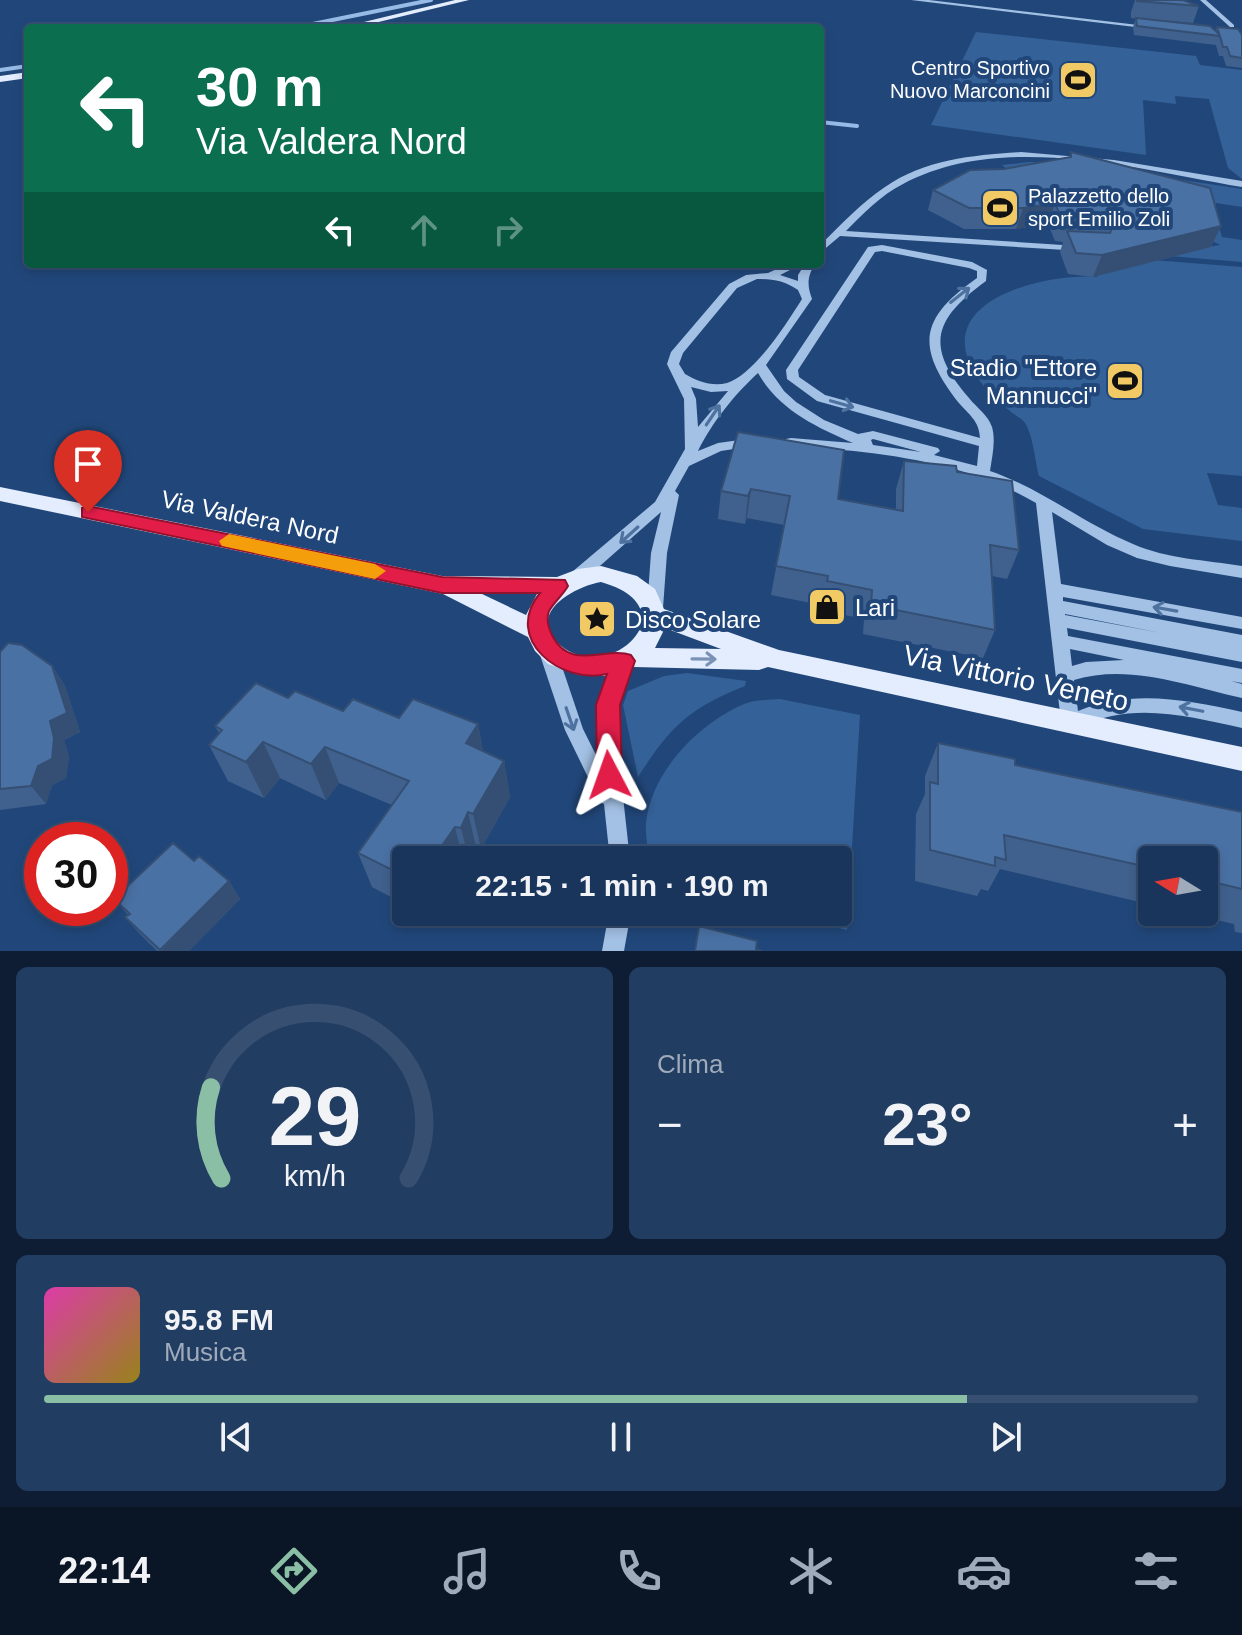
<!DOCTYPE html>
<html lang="it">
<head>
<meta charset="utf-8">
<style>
  :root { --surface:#19355c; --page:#223d62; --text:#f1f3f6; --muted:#9fabbb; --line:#375072; --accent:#8abfa5 }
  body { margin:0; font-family:Helvetica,sans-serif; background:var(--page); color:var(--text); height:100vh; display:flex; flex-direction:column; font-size:30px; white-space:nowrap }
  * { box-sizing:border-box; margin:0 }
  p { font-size:26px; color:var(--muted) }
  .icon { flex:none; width:44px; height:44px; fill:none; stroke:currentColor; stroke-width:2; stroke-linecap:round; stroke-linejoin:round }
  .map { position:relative; height:951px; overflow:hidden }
  .details { display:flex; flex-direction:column; gap:16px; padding:16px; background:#0e1d33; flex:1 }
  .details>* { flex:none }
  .hud { position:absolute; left:24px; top:24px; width:800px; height:244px; border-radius:8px; box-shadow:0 4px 12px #0003,0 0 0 2px var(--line); background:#0b6e4f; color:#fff; overflow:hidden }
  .needle { width:52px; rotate:281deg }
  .buttons { position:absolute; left:1138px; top:846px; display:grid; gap:16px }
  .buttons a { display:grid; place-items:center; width:80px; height:80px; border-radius:8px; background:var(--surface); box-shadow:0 4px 12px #0003,0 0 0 2px var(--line); font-size:40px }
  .speed { position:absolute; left:24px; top:822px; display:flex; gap:16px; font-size:40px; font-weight:700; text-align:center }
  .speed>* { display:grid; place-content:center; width:104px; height:104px; border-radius:50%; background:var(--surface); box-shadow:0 4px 12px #0003,0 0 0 2px var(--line); line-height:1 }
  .speed .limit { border:12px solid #d22; background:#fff; color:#111 }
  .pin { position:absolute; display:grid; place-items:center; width:68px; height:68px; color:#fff; margin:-82px -34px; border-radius:50% 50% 50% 0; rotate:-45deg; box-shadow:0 0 8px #0007 }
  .pin .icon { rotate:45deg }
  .me { position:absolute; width:88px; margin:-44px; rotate:356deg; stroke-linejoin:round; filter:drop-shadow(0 0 6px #0008) }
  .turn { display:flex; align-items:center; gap:28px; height:168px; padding:0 40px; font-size:36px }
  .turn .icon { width:104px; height:104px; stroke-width:2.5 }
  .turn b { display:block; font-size:56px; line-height:68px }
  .lanes { display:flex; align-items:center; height:76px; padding:0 40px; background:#0003; justify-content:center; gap:40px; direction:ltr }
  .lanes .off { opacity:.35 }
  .big { font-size:60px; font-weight:600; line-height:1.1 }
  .details .widget { flex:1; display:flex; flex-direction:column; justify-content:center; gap:12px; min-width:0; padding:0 28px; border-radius:12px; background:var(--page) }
  .details .dial { align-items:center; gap:0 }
  .dial svg { height:208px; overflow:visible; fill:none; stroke:var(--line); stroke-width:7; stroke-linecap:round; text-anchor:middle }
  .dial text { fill:var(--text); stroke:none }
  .song { display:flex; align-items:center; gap:24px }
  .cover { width:96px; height:96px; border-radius:12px; background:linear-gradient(135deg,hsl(320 70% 55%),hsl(50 70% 35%)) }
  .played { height:8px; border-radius:4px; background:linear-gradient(90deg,var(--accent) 80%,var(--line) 80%) }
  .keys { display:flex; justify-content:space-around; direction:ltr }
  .heat { display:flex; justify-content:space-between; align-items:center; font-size:44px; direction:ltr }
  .details .tiles { flex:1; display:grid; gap:16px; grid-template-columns:1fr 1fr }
  .widget:last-child { grid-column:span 2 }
  .trip { position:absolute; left:392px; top:846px; width:460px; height:80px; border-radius:8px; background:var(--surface); box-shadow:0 4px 12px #0003,0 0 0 2px var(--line); font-weight:600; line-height:80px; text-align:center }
  .tab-bar { display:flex; height:128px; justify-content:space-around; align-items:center; background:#0a1525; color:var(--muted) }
  .tab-bar .icon { width:56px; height:56px }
  .tab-bar .selected { color:var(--accent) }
  .tab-bar b { font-size:36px; color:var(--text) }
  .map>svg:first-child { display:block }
  .green { fill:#346198 }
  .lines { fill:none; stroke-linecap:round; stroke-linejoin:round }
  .stream { stroke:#97bbe7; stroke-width:4 }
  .minor { fill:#a3c1e5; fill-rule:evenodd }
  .major { fill:#e4edfd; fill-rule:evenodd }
  .wall { fill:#40618d }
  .shaded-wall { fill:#344f73 }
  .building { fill:#4a71a4; stroke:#344f73; stroke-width:2 }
  .oneway { stroke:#4e729f }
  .oneway2 { stroke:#7992b5 }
  .route { fill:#e11d48; stroke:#92132f; stroke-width:2 }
  .slow { fill:#f59e0b }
  .labels { text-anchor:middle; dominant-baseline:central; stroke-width:8; stroke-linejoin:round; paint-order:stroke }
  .far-poi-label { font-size:20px; fill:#fff; stroke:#21477a; text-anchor:end }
  .poi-label { font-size:24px; fill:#fff; stroke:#21477a; text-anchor:start }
  .street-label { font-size:24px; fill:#fff; stroke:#21477a }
  .near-street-label { font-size:28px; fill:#fff; stroke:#21477a }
</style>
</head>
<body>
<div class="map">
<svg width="1242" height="951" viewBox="0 0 1242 951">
  <rect width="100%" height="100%" fill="#21477a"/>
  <path class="green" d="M976,32L1196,56L1200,65L1242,70V179L1228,168L1209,99L1175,96L1176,104L1143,100L1146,155L931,125Z
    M1029,162L1070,163L1242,189V207L1216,203V209L1008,170L1002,165Z
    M1182,225L1220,230L1222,237L1242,240V262L1157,255L1220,245Z
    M1088,255L1242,267V476L1207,473L1218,505L1242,508V541L1143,529L1039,476C1035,461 1033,435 1025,423C1022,418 1014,415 1010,411C996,400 981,386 973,370C933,298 1049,273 1097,277Z
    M687,673L746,681L745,686C689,708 670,727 638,777L623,705L628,691L664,676Z
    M780,699L860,715L847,930L773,912H838V860H649C648,848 645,835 646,823C651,772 699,723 744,704C754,700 768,700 780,699Z"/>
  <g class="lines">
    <path class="stream" d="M293,28L431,0
      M0,70L28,66
      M820,122L857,126"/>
    <path class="minor" d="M911,0H929L1155,27L1152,29Z
      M1200,0H1206L1234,25V27H1230Z
      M1021,152L1114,160L1242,181V187C1137,169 1002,131 903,184C881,195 863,214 846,231L1078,246L1083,249L1082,251L840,236L820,253V245C841,225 861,203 885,187C925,159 974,155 1021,152Z
      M882,245L972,262L987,270L986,281C934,319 924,346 969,398C977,408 988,415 992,427C996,441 992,457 990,471C1042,489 1083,523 1133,544C1167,559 1206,560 1242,566V578L1170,566L1137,558L1107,545L1052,512L1061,584L1242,617V629L1063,597V601L1242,635V662L1067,628L1068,636L1242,669V683L1231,681L1242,684V698C1188,686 1129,663 1074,680L1078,711C1133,689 1186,700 1242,712V728C1200,719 1155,707 1112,716C1097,719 1084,725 1070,730L1063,728L1061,722L1036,503C980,470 917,458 854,451C832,449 808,450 786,445L784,442L786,439L791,438L853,443C816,427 779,410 758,373C736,393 712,422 698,451L718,443L754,438L759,439L761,442L759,445L721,451L689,466L675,491L679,495L667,553L663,608L661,612L655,614L649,612L647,608L651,553L661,512L584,580H572L570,576L572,572L655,502L685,449L684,399L667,364L671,352L729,284L746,275L768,273L788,264H802L780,275L798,281V275L805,264H815C807,277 807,285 812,299L766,365L784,391L796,402L824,420L858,434L873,431L938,448L940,451L934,455L977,466L979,446L817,401L787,379L786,370L868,247ZM882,251L969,268L977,271V278C920,318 915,346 958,402C969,415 979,420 980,438L825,395L799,377L798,370L875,252ZM757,279C773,279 785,281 798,290L802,299C787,323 754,375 727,383C712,387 697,381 685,374L679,364L683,353L737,288ZM691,387L711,392L728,391L698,427L696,399ZM873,439L921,452L873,445L871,440ZM1065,614L1161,633L1065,615ZM1070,649L1124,660L1086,662L1072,666Z
      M547,642L553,644L556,649L583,729L600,763C596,719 597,697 617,656L623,654L629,656L632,661L617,705L615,724L630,860H610L604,804L600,802L565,730L538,649L541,644Z
      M609,912H631L624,951H602Z"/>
    <path class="major" d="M455,0H469L354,28H339Z
      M28,72V78L0,82V76Z
      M0,487L442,576L557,577L578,569L601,566L637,576L655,589L664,609L779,650L1242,747V771L768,667L759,670L634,667L606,676L579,675L548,664L535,651L528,637L443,594L0,501ZM601,582C693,608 609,687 560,645C525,614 573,587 601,582ZM482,594H537L526,615ZM665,628L721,649L655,648Z"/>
  </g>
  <path class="wall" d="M1135,0H1183L1199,6L1193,23L1131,18V12Z
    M1136,18L1215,31L1217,27L1242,35V68L1226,66L1223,56H1219L1216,45L1134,35L1133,27Z
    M1071,152L1221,226L1211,247L1093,277L1068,274L1060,252L1063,242L1055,241L1048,224L1016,229H964L928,210L933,190L1004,169L1069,157Z
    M738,432L838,499L896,509V489L904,461L957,472L1019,550L1007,579L992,576L995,630L983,658L863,634L864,619L821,610V605L771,595L784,525L747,518L745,524L718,519L721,491Z
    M0,652L52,666L65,686L80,732L64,740L69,757L66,778L52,785L46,804L0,810Z
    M288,698L343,711L478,724L483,751L504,761L510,797L481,849L476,847L471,860H406V905L372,887L358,853L392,805L339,783L326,800L280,778L264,798L228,781L209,745L219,733L215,726Z
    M938,743L1015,765L1242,812V933L1235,932L1234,924L1181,912H1204V860H1152V905L1000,869L988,891L981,889L977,896L915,881L916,814L925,794V776Z
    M194,861L229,881L240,899L189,951H157L140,934L125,917L128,915L114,899Z"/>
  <path class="shaded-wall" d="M1055,203L1048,224L1016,229L1023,208Z
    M1221,226L1211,247L1093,277L1102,255Z
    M751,489L747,518L745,524L748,496Z
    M52,666L65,686L80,732L64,740L69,757L66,778L52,785L46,804L31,786L50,721Z
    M478,724L485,761L466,743Z
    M263,742L280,778L264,798L246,762Z
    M325,747L339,783L326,800L311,764Z
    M504,761L510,797L481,849L473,814Z
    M468,812L476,847L471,860H469L461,828Z
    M455,827L463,860H432Z
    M229,881L240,899L189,951H161Z"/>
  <path class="building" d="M1137,0H1183L1199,6L1137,1Z
    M1136,18L1210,26L1219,34L1217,27L1238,29L1242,35V58L1230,56L1227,47H1223L1220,36L1137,26Z
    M1071,152L1210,188L1221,226L1102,255L1076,253L1067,231L1110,233L1113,225L1062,220L1055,203L1023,208H969L933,190L970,170L1004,169L1071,157Z
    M738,432L844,450L838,499L903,511L904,461L956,466L957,472L1012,481L1019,550L990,545L995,630L871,605L872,590L827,581L828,576L776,566L790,496L751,489L748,496L721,491Z
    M8,643L22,645L52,666L67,713L50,721L54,738L52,759L38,766L31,786L0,789V652Z
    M256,683L288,698L295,691L343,711L353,699L399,718L413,699L478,724L466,743L504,761L473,814L468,812L461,828L455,827L432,860H406V877L358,853L409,781L325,747L311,764L263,742L246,762L209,745L222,730L215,726Z
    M938,743L1015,759V765L1242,812V889L1204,880V860H1152V868L1004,835L1006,860L995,857V866L930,850V782L938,784Z
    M173,843L194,861L199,856L229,881L160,950L125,917L130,914L114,899Z
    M699,926L757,941L756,949L762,951H695Z"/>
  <defs><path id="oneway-shaft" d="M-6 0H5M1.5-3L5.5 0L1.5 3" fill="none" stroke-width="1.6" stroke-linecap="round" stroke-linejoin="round" transform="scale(2)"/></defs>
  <g class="oneway">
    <use href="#oneway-shaft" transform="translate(960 295) rotate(-38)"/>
    <use href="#oneway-shaft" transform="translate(842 404) rotate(16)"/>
    <use href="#oneway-shaft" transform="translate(713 415) rotate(-56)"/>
    <use href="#oneway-shaft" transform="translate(629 535) rotate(138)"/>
    <use href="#oneway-shaft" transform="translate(1165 609) rotate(-170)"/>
    <use href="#oneway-shaft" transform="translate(1191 709) rotate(-169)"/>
    <use href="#oneway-shaft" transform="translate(570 719) rotate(71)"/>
  </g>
  <use class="oneway2" href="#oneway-shaft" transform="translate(704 659) rotate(1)"/>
  <path class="route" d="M88,506L442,577L565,580L568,586C563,595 554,602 549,611C546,619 548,627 552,635C570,672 606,646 631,655L635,661L620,705L622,775L618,783L609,786L600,783L597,775L596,705L607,674C561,685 502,639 540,593H442L82,517V508Z"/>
  <path class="slow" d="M229,534L375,564L386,571L375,579L222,546L219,541Z"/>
  <defs>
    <symbol id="stadium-square" viewBox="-11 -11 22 22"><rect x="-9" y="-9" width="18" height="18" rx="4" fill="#f2ca65" stroke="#21477a"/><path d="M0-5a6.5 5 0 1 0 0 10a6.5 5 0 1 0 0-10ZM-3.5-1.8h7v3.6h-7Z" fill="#111"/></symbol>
    <symbol id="shop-square" viewBox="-11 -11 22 22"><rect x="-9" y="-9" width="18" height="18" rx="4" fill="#f2ca65" stroke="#21477a"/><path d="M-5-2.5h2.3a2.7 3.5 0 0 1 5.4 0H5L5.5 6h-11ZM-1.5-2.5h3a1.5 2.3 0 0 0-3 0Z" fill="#111"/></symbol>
    <symbol id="sight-square" viewBox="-11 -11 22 22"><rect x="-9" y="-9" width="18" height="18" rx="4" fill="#f2ca65" stroke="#21477a"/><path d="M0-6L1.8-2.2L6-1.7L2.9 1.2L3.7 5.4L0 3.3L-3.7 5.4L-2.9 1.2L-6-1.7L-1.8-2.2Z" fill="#111"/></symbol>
  </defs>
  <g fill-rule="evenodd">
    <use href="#stadium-square" x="1056" y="58" width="44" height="44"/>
    <use href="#stadium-square" x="978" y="186" width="44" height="44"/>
    <use href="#stadium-square" x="1103" y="359" width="44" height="44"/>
    <use href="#shop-square" x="805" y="585" width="44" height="44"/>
    <use href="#sight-square" x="575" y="597" width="44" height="44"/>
  </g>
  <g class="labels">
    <g class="far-poi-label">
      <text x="1050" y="68">Centro Sportivo<tspan x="1050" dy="23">Nuovo Marconcini</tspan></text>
      <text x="1028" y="196" text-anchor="start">Palazzetto dello<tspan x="1028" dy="23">sport Emilio Zoli</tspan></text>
    </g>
    <g class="poi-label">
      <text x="1097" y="367" text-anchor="end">Stadio "Ettore<tspan x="1097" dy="28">Mannucci"</tspan></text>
      <text x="855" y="607">Lari</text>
      <text x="625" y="619">Disco Solare</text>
    </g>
    <g class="street-label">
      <text transform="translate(250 517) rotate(12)">Via Valdera Nord</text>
    </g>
    <g class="near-street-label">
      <text transform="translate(1016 678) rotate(12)">Via Vittorio Veneto</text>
    </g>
  </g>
</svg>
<div class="buttons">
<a><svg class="needle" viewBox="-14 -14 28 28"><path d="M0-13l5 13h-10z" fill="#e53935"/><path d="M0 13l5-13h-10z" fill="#9fabbb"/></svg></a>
</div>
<div class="speed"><div class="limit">30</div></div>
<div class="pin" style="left:88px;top:512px;background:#d93025"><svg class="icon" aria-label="arrive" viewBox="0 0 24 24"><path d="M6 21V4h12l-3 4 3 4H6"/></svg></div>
<svg class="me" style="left:609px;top:775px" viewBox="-20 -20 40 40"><path d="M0-17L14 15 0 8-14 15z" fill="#e11d48" stroke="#fff" stroke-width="4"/></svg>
<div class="trip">22:15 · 1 min · 190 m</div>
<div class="hud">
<div class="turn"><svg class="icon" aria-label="left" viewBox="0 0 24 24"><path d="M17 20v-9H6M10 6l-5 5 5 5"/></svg><div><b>30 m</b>Via Valdera Nord</div></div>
<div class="lanes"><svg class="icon" aria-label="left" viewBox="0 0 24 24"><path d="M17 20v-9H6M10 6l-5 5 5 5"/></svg><svg class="icon off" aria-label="ahead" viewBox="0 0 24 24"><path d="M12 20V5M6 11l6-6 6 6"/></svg><svg class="icon off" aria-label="right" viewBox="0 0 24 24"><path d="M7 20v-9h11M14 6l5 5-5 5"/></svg></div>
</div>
</div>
<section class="details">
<div class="tiles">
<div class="widget dial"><svg viewBox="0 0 100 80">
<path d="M14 69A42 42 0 1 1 86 69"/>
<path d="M14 69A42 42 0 0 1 10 34" stroke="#8abfa5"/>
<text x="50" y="56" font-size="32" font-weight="700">29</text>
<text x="50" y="72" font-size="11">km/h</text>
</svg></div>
<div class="widget"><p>Clima</p>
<div class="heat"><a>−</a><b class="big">23°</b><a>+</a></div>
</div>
<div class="widget">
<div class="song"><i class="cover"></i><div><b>95.8 FM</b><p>Musica</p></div></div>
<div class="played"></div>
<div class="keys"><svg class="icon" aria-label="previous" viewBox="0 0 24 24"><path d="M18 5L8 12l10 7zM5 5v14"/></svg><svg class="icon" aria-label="pause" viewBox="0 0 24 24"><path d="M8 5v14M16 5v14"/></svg><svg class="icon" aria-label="next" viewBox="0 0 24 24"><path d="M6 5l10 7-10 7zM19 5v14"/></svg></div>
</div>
</div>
</section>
<nav class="tab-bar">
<b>22:14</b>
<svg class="icon selected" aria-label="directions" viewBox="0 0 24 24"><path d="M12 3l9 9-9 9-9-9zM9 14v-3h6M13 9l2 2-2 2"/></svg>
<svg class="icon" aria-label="music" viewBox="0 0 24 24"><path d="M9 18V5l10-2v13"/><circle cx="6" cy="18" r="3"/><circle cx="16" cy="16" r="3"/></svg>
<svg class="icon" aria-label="phone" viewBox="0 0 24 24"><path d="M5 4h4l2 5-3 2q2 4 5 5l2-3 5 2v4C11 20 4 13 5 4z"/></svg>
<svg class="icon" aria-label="climate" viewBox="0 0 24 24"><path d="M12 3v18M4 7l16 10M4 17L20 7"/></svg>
<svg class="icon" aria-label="car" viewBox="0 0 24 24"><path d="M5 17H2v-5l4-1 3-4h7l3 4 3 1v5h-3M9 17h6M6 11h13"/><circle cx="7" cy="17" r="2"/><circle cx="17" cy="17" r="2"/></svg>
<svg class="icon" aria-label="filters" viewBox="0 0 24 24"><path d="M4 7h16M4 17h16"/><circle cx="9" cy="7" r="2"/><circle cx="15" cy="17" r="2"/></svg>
</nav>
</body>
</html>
